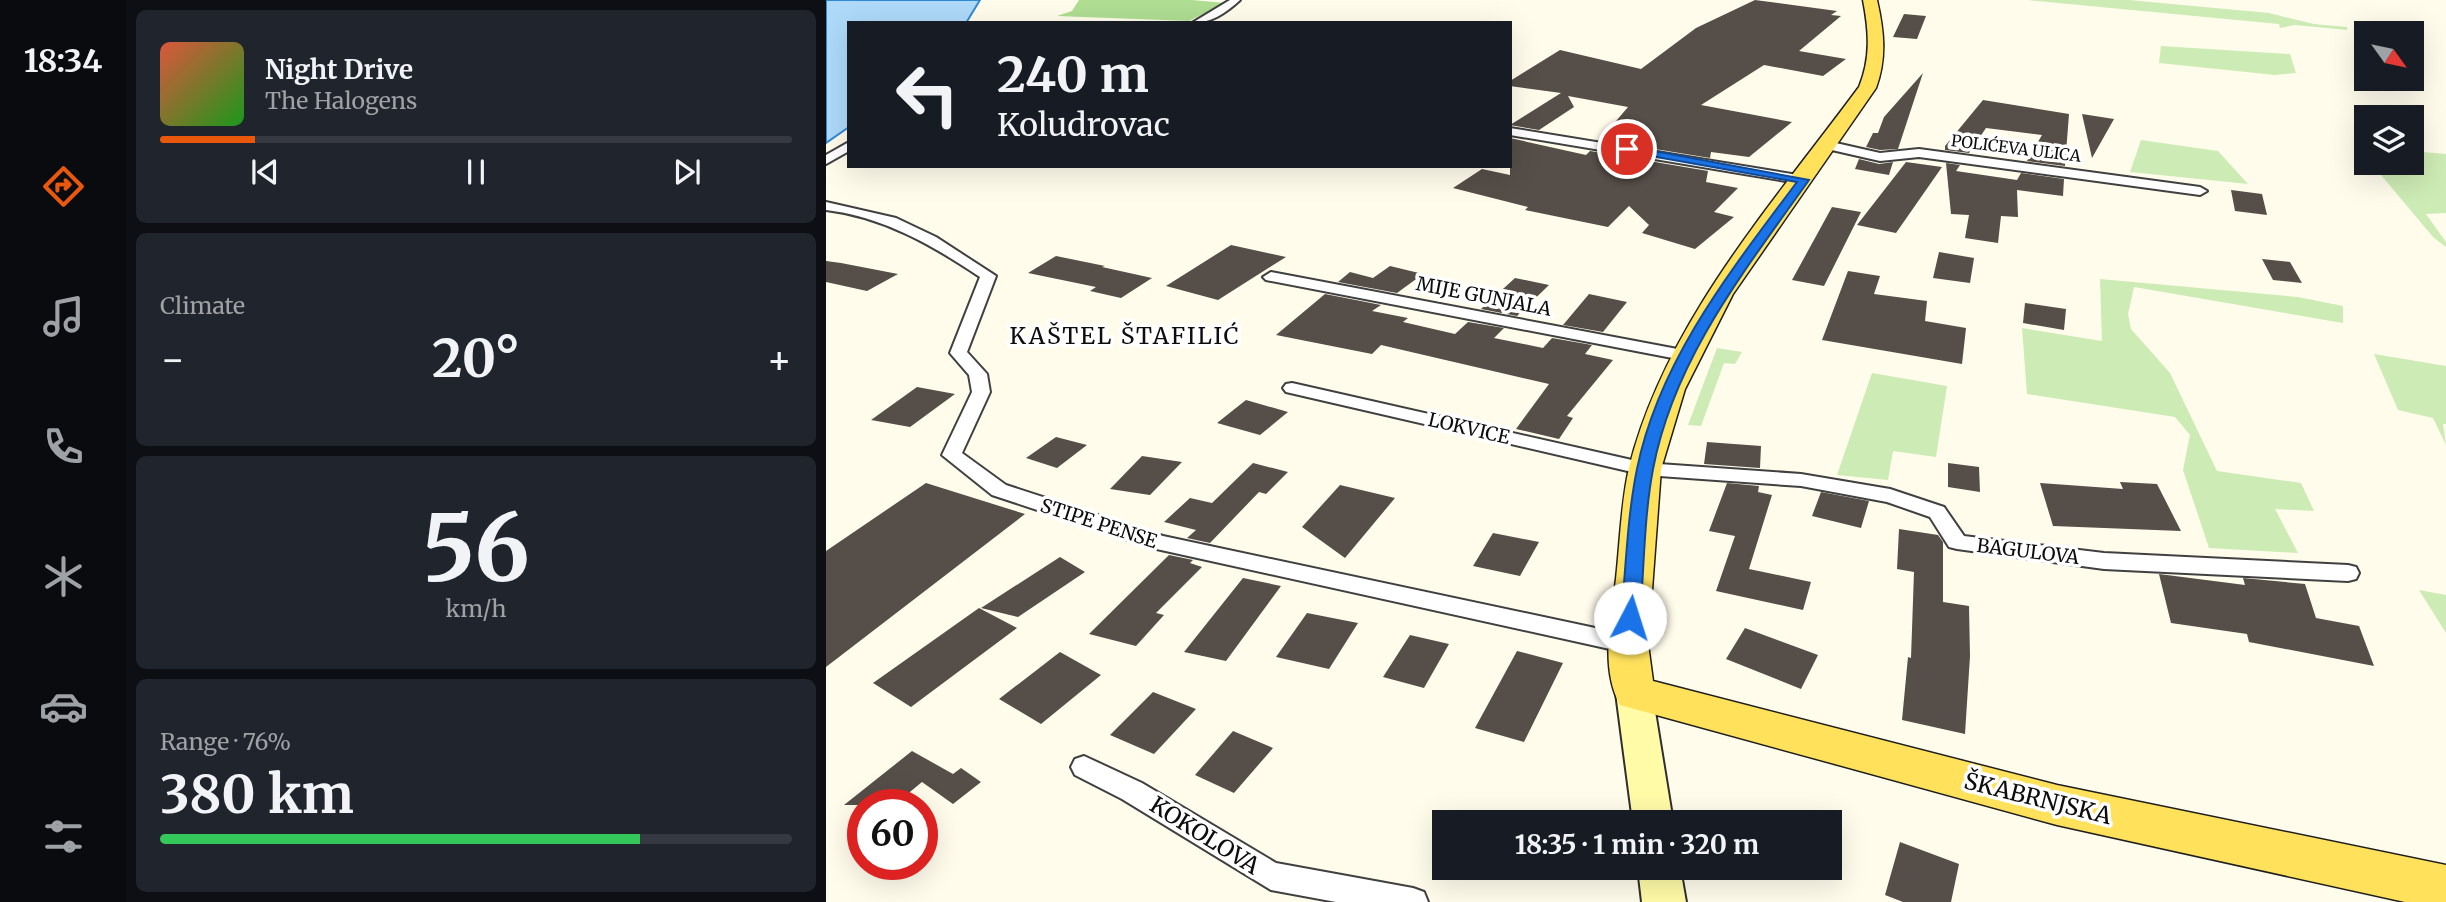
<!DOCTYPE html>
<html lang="en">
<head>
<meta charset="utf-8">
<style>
  :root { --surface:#171b24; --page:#20242c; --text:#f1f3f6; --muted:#9ea1a6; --line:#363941; --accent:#ea580c }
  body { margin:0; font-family:Merriweather,serif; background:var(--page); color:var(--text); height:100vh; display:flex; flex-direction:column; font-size:26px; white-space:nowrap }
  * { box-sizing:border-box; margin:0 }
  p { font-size:23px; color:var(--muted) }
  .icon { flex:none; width:38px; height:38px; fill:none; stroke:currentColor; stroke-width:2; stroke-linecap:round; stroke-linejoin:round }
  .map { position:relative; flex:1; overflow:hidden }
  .side { display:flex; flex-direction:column; gap:10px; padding:10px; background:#0d0f14; width:700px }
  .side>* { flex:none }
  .guide { position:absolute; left:21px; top:21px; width:665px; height:147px; border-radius:0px; box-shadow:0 7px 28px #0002; background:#171b24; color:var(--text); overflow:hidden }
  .needle { width:46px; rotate:123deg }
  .tools { position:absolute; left:1528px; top:21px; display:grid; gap:14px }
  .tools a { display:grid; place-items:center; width:70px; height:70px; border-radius:0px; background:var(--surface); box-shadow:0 7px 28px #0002; font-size:35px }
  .speed { position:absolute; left:21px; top:789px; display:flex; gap:14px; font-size:35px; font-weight:700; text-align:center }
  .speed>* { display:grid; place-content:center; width:91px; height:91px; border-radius:50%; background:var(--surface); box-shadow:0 7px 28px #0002; line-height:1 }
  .speed .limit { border:10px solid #d22; background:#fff; color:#111 }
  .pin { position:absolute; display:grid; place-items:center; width:60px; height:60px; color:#fff; margin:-30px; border:4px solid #fff; border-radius:50%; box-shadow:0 2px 7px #0007 }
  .me { position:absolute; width:77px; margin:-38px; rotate:5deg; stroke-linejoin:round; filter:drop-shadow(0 0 5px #0008) }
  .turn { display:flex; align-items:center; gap:24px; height:147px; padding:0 35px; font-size:32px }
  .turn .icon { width:91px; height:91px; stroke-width:2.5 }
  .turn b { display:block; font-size:49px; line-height:60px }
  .big { font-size:52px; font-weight:700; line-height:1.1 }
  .side .tile { flex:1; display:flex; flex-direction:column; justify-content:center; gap:10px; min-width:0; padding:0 24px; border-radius:10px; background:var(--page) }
  .side .dial { align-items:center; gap:0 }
  .dial b { font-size:91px; line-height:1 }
  .song { display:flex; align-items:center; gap:21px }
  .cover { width:84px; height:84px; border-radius:10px; background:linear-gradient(135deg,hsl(10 70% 55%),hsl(120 70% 35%)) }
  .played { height:7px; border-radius:4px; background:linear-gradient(90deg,var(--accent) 15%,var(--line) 15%) }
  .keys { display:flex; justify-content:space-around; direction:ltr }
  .heat { display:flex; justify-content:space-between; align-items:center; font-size:38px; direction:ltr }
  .charge { height:10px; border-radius:5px; background:linear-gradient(90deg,#34c759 76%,var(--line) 0) }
  .trip { position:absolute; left:606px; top:810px; width:410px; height:70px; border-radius:0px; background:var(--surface); box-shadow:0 7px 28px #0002; font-weight:700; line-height:70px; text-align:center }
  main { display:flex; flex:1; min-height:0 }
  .menu { display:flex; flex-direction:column; width:126px; justify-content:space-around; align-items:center; background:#090b0e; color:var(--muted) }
  .menu .icon { width:49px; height:49px }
  .menu .on { color:var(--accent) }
  .menu b { font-size:32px; color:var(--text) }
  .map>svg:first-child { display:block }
  .green { fill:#cdebb4 }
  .forest { fill:#afdd92 }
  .water { fill:#aed9f9; stroke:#3189d5; stroke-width:2 }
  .building { fill:#564e48 }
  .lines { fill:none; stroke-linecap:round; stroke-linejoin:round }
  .street-casing { stroke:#404040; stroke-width:4 }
  .secondary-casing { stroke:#2f2f2f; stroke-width:4 }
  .primary-casing { stroke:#1e1e1e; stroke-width:3 }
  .street { fill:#fff; fill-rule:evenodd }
  .secondary { fill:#fffba7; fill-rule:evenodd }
  .primary { fill:#ffe15c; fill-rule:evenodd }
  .route { fill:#1a73e8; stroke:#114b97; stroke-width:2 }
  .labels { text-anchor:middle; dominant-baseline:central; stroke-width:7; stroke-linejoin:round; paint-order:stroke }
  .far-street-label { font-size:16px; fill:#0d0d0d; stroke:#fff }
  .street-label { font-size:19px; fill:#0d0d0d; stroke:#fff }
  .quarter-label { font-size:23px; letter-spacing:2px; fill:#0d0d0d; stroke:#fff }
  .near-street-label { font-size:23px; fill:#0d0d0d; stroke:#fff }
</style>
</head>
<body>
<main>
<nav class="menu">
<b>18:34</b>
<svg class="icon on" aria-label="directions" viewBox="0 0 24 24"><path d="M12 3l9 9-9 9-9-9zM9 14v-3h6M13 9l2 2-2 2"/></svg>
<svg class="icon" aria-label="music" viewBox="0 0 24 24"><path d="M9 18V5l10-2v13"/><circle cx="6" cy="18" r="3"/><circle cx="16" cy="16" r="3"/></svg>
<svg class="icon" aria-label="phone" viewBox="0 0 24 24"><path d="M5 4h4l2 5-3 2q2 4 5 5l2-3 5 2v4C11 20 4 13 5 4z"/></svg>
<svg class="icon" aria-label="climate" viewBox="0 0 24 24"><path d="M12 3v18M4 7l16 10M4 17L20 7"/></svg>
<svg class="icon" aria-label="car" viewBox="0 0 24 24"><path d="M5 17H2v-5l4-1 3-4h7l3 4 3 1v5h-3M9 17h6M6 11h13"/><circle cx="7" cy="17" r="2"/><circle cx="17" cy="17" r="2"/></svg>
<svg class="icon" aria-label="filters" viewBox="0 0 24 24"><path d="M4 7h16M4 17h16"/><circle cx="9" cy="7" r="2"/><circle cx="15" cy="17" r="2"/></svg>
</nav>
<section class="side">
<div class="tile">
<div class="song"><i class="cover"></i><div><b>Night Drive</b><p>The Halogens</p></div></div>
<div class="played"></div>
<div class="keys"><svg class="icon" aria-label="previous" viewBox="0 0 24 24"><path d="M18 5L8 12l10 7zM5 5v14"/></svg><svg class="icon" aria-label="pause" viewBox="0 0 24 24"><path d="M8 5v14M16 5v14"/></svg><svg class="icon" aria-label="next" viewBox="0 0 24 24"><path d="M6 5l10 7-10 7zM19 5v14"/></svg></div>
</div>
<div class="tile"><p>Climate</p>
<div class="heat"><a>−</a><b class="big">20°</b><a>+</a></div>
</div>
<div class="tile dial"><b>56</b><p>km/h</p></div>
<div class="tile"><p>Range · 76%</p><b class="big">380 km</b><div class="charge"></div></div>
</section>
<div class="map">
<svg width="1620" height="902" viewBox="0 0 1620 902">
  <rect width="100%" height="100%" fill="#fffcec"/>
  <path class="green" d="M1201,0H1303L1443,13L1488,24L1521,27V30L1469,25L1454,28L1453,24Z
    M1335,46L1464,54L1470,73L1449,75L1333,63Z
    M1315,140L1392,151L1422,184L1304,172Z
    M1586,151L1620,154V213L1600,214L1620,242V247L1607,237L1545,163H1586Z
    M1274,279L1472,297L1517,306V323L1308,287L1302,314L1305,329L1344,373L1391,471L1475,483L1488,511L1449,509L1472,553L1383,548L1357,470L1364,435L1349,417L1201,394L1196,328L1276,341Z
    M891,348L916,352L909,364L898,363L875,426L862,425Z
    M1548,354L1620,366V424H1617L1620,445L1607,418L1572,410Z
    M1046,373L1121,386L1110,457L1067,451L1062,480L1011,475Z
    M1593,590L1620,595V633Z"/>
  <path class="forest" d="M253,0H366L399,3L363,21L231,16L246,11Z"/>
  <path class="water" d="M0,0H154L140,23H23V127L0,143Z"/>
  <path class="building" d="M929,0L1011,11L1005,15L1015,16L973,51L1020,59L997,76L938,65L875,105L966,122L923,157L885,152L884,158L774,140L802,107L742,96L748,107L713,130L684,125L735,93L684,86V81L734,50L815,69L870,28Z
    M1078,14L1100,16L1091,39L1067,37Z
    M1097,73L1072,149L1054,150L1040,147L1047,133H1052L1058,117Z
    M1157,100L1243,114L1239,166L1201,161L1216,135L1160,128L1143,153L1119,150V146Z
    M1256,114L1288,119L1266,158Z
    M684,138L760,155L764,151L882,171L880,182L912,188L888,212L908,217L869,249L816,233L823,225L803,206L782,227L699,210L702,207L627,188L656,169L684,175Z
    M1033,159L1053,164L1067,162L1063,175L1029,169Z
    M1080,162L1116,167L1070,233L1031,225Z
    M1120,163L1134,165L1130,171L1191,180L1195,173L1238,179L1237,196L1191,190L1192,217L1175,216L1172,243L1139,238L1143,215L1125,214Z
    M1405,190L1436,194L1441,215L1409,211Z
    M1006,207L1035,212L998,286L966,280Z
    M405,245L460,257L392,300L340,286Z
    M1113,252L1148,258L1144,283L1107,278Z
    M230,256L279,266L276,267L326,278L295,298L264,291L270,287L202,273Z
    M1436,259L1464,262L1476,283L1447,280Z
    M0,261L15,263L72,274L41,291L0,282Z
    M564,266L597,274L571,293L512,282L524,272L547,278Z
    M1022,271L1054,276L1048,294L1101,301L1099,321L1140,328L1136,364L996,340Z
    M689,278L723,285L691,316L655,309Z
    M499,294L555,305L546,311L582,318L577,322L629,334L642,322L678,328L668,338L717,348L726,338L766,345L759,354L787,360L741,416L747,418L733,439L690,429L723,384L555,345L546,354L450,335Z
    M763,294L801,302L777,332L737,325Z
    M1199,303L1240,309L1238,330L1197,323Z
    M91,387L129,394L84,427L45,420Z
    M420,400L462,412L434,435L391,423Z
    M230,437L261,445L231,468L200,458Z
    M881,442L935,446L934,468L878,464Z
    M316,456L356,462L324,495L284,489Z
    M427,463L462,472L440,494L433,492L384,543L361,538L370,530L338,522L364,498L386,503Z
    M1122,463L1153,467L1154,492L1122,487Z
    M1294,482L1331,484L1355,531L1227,526L1214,483L1297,489Z
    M100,483L199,514L0,667V551Z
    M901,483L933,486L932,492L946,495L923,569L985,582L977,610L890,591L909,536L883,531Z
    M514,485L569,498L519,558L476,527Z
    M995,492L1043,501L1035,528L986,516Z
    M1073,529L1112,535L1117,542V602L1143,606L1144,656L1139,734L1076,720L1082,657L1085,658L1088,572L1071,569Z
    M667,533L713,542L694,576L647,566Z
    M343,555L367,560L364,563L376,567L330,613L338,615L310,646L263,634Z
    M234,557L259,572L192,617L155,608Z
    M1333,574L1419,585L1417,578L1479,584L1490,618L1533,626L1548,666L1423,642L1421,634L1345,623Z
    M417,578L455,586L400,661L358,652Z
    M153,608L191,628L85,707L47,683Z
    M481,613L532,623L503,669L450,657Z
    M919,628L992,655L975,689L900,659Z
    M584,635L623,644L598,688L557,677Z
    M691,651L737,663L698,742L649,728Z
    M234,652L275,675L215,724L173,699Z
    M327,692L370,709L328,754L284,735Z
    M407,731L447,748L408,793L369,775Z
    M86,751L127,774L135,768L155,782L127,804L96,782L68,805H18Z
    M1074,842L1133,864L1125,902H1077L1059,895Z"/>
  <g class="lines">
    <defs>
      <path id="street" d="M404,0H414C400,13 385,23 366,23Z
        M684,128L978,176L984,180L978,184L684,135Z
        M1001,141L1054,153L1093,149L1374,187L1381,191L1374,195L1093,157L1054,161L997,148L995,145Z
        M23,142V151L0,164V155Z
        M0,202L70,218L110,237L170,276L141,352L161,374L164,392L136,453L180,485L337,536L802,635L810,638L814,644L810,650L802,653L326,548L166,495L116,455L146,392L143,375L124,353L154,277C106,245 58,217 0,210Z
        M445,272L862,351L870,356L862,361L440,280L437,277Z
        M466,383L819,463L975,474L1064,489L1118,507L1138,536L1278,553L1522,565L1530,567L1533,573L1530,579L1522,581L1278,569L1131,549L1123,547L1104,517L1061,502L975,486L819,475L460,392L457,388L460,384Z
        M258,756L316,783L450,863L587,888L598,892L602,902H510L445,890L296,799L249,775L245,767L249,759Z"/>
      <path id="secondary" d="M808,678L821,683L826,693L847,822H807L790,693L795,683Z
        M812,868H854L860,902H816Z"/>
      <path id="primary" d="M1037,0H1051C1058,31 1061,58 1050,88L907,294L859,389L835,469L822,644L827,681L1231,785L1620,865V902H1579L1231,825L794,705C774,668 785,619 790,579C794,543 795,503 803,468C839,323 946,205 1033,87C1045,58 1043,31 1037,0Z"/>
    </defs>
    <use href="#street" class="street-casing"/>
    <use href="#secondary" class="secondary-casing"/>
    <use href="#primary" class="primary-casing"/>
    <use href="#street" class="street"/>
    <use href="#secondary" class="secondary"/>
    <use href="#primary" class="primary"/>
  </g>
  <path class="route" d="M801,146L983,180C920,269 848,358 827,469C818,517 818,569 814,618L804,625L795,618C800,569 801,518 811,469C833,360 906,269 971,182L797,151Z"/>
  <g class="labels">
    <g class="far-street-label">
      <text transform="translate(1190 148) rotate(7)">POLIĆEVA ULICA</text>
    </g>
    <g class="street-label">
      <text transform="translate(658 296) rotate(11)">MIJE GUNJALA</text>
      <text transform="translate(643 428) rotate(13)">LOKVICE</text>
      <text transform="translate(273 523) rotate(18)">STIPE PENSE</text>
      <text transform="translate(1202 551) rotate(7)">BAGULOVA</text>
    </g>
    <g class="quarter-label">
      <text x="299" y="335">KAŠTEL ŠTAFILIĆ</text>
    </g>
    <g class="near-street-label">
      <text transform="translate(1212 798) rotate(14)">ŠKABRNJSKA</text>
      <text transform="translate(379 835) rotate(32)">KOKOLOVA</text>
    </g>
  </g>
</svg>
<div class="tools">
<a><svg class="needle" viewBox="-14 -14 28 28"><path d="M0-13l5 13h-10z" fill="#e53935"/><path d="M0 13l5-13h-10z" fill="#9ea1a6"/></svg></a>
<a><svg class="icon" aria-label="layers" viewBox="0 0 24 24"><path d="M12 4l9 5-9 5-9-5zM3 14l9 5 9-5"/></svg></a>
</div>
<div class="speed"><div class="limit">60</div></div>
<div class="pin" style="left:801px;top:149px;background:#d93025"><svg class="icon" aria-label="arrive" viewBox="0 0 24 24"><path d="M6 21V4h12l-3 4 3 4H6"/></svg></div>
<svg class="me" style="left:804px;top:618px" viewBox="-20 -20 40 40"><circle r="19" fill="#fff"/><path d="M0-13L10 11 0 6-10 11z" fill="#1a73e8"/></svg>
<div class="trip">18:35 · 1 min · 320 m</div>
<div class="guide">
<div class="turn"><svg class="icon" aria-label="left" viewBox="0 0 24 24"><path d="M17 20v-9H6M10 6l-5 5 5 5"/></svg><div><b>240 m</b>Koludrovac</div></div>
</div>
</div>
</main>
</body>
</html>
